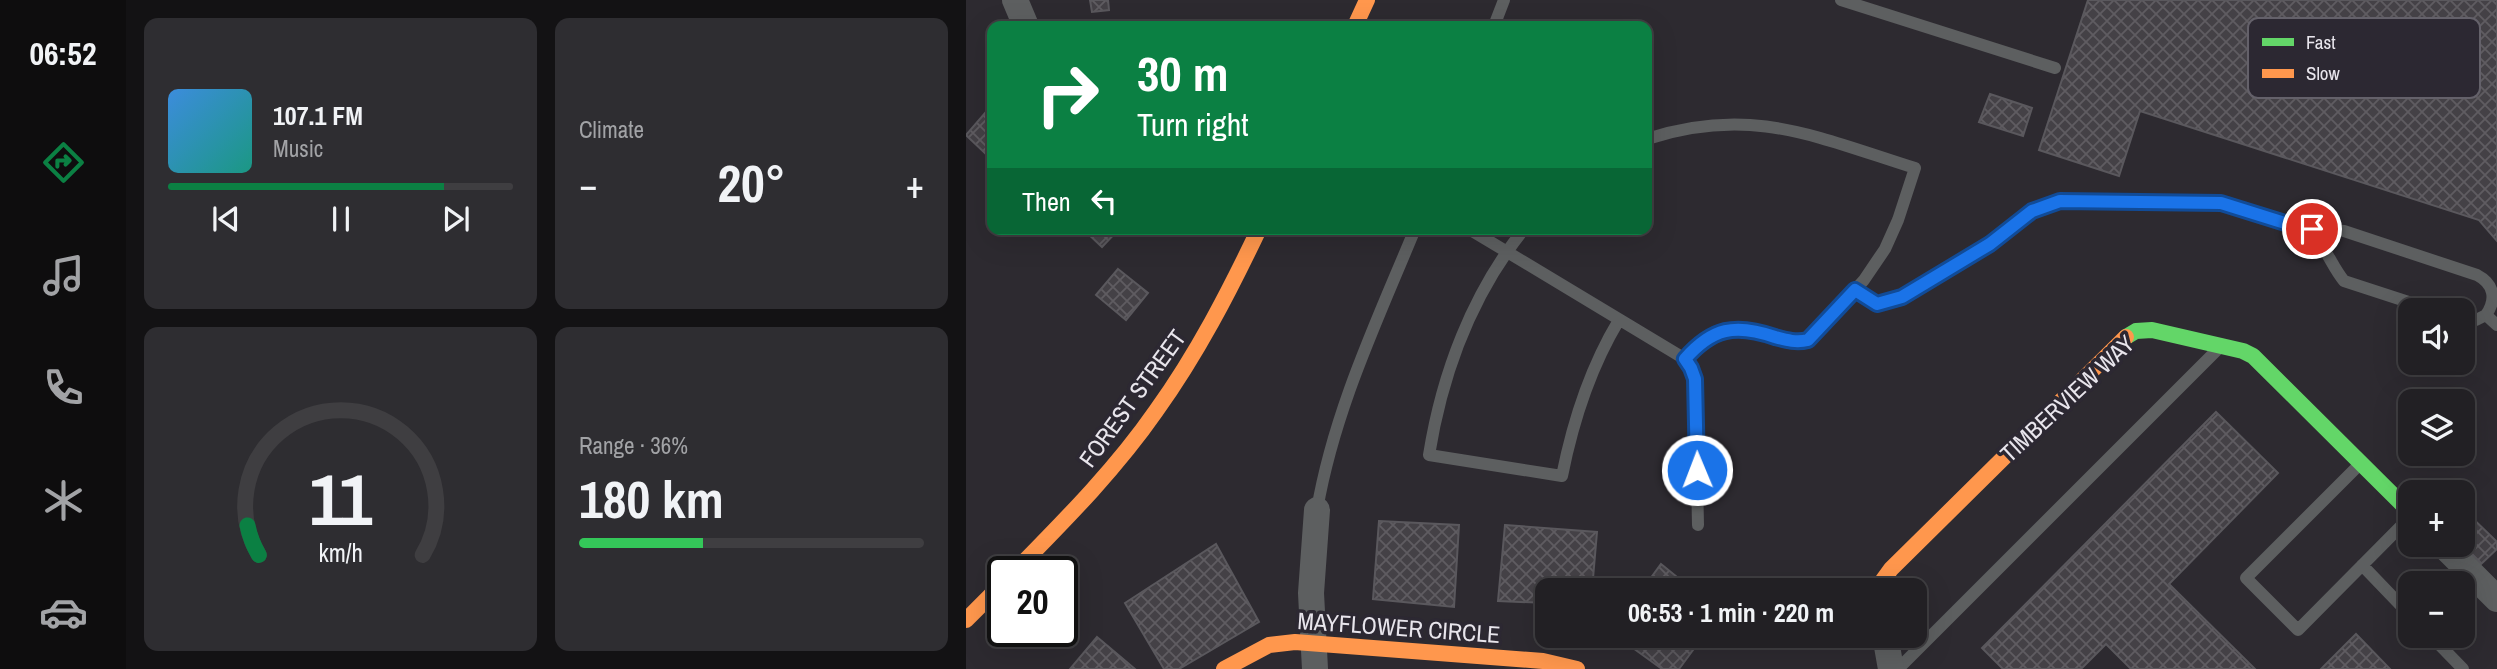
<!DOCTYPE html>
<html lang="en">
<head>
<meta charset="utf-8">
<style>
  :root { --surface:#222024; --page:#2e2d31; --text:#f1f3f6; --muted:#a2a3a6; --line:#3f3e41; --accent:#0b8043 }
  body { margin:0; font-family:"Archivo Narrow",sans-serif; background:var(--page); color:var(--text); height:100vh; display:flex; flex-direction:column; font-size:26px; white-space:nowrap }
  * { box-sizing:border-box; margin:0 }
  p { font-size:23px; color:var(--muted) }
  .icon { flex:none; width:38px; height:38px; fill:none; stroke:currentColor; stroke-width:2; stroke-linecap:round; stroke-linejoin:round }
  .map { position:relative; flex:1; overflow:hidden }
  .sheet { display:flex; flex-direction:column; gap:18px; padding:18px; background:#131214; width:840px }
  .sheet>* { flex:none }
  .guide { position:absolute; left:21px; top:21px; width:665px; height:214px; border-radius:14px; box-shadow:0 7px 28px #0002,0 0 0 2px var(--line); background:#0b8043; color:#fff; overflow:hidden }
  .controls { position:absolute; left:1432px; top:298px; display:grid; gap:14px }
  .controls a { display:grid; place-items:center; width:77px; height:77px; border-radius:14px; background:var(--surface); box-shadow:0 7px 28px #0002,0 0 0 2px var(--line); font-size:35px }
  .speed { position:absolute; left:21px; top:556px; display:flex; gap:14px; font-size:35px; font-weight:700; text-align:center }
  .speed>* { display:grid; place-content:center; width:91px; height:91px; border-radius:50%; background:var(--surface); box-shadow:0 7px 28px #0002,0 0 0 2px var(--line); line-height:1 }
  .speed .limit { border:4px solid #111; border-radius:10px; background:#fff; color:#111 }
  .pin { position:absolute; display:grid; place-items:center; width:60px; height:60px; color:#fff; margin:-30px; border:4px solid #fff; border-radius:50%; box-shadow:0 2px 7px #0007 }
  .me { position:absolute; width:77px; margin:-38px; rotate:359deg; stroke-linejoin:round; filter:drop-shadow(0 0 5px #0008) }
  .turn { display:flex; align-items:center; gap:24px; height:147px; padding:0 35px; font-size:32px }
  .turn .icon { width:91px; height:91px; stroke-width:2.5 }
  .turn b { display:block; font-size:49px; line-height:60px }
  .then { display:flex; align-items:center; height:66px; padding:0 35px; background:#0003; gap:14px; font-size:26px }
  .big { font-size:52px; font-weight:800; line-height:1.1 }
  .sheet .widget { flex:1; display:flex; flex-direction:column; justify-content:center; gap:10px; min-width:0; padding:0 24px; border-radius:14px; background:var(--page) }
  .sheet .dial { align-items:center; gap:0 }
  .dial svg { height:182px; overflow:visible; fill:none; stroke:var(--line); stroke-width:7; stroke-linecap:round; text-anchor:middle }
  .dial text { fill:var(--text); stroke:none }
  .song { display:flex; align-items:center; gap:21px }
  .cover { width:84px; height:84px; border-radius:10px; background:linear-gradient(135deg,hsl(210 70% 55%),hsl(170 70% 35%)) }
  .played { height:7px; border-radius:4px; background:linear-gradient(90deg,var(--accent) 80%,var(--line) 80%) }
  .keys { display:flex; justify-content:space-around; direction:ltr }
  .heat { display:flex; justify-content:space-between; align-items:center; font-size:38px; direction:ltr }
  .charge { height:10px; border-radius:5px; background:linear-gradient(90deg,#34c759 36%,var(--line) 0) }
  .sheet .tiles { flex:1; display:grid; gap:18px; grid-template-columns:repeat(2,1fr) }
  .trip { position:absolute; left:569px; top:578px; width:392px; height:70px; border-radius:14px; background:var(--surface); box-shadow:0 7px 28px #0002,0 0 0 2px var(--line); font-weight:800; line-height:70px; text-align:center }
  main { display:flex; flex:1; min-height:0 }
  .dock { display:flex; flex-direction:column; width:126px; justify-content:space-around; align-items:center; background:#0e0d0e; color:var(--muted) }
  .dock .icon { width:49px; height:49px }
  .dock .active { color:var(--accent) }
  .dock b { font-size:32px; color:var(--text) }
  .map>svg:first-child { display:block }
  .building { fill:url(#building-cross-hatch); stroke:#5a585d; stroke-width:2 }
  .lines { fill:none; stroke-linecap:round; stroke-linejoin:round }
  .lane { stroke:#5d5f60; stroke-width:12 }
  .street { stroke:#5d5f60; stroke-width:26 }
  .fast { stroke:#63d668; stroke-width:16 }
  .slow { stroke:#ff974d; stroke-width:16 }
  .route-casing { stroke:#114b97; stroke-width:18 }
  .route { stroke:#1a73e8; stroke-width:12 }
  .labels { text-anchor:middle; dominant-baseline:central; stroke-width:7; stroke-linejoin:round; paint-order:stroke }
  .street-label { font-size:24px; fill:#e8e5ec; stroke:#2c2832 }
  .key { fill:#2c2832; stroke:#64616a; stroke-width:2 }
  .key-label { font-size:19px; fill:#e8e5ec }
</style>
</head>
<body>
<main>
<nav class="dock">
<b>06:52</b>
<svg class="icon active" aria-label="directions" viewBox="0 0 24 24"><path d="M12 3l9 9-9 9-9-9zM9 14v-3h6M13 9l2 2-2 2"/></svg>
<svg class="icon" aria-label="music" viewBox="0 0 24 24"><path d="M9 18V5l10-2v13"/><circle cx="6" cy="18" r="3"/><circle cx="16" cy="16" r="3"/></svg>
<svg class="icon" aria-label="phone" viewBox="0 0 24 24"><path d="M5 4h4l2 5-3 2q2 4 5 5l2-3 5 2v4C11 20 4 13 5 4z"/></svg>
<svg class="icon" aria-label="climate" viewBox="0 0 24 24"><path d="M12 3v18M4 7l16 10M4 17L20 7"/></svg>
<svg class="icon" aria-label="car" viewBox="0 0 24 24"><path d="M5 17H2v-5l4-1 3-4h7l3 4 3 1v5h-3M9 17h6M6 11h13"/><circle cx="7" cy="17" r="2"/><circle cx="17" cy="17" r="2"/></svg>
</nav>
<section class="sheet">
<div class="tiles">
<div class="widget">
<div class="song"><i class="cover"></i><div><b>107.1 FM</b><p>Music</p></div></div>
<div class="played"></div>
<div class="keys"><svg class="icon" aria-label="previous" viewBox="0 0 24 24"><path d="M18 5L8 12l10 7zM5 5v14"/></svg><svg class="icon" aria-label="pause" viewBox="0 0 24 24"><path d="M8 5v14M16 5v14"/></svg><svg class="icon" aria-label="next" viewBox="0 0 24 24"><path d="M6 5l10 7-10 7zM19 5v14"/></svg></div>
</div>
<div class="widget"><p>Climate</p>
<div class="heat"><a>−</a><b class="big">20°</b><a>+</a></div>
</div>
<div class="widget dial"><svg viewBox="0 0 100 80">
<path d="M14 69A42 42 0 1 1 86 69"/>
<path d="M14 69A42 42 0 0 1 9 56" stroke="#0b8043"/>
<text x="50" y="56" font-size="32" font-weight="700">11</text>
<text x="50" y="72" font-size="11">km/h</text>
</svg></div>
<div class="widget"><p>Range · 36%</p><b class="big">180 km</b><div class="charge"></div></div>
</div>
</section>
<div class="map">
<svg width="1531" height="669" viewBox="0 0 1531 669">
  <defs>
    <pattern id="building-cross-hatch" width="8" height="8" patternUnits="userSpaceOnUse" patternTransform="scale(1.75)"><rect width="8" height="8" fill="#444146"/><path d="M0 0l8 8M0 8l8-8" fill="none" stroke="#5f5c61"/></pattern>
  </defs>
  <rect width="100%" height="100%" fill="#2d2a30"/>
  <path class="building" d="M124,0H142L143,10L126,12Z
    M1122,0H1531V241L1513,220L1174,111L1153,176L1073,150Z
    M1024,94L1066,108L1057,136L1013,122Z
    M26,105V149L21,155L0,135Z
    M117,229H153L136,247Z
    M152,269L182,293L160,320L130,295Z
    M1250,412L1312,473L1203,584L1289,669H1165L1140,644L1115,669H1037L1016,648Z
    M1496,508L1531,542V549L1515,564L1495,544Z
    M413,521L493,525L488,607L407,599Z
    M539,525L631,532L626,590H581V603L532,601Z
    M250,544L293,622L213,669H198L159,603Z
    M695,564L727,590H676Z
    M1390,634L1424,669H1355Z
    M649,635H738L713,669H696Z
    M131,637L169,669H104Z"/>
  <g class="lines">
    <path class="lane" d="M875,0L1089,68
      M528,26L538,0
      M681,139C785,105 850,137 949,168L932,220L919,249L898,280L847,337L831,342L789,331L764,330L741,337L719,359
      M503,229L714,356C725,364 728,372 729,386L732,525
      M558,229C506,294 476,374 463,455L596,476C607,421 624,368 653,320
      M1337,229C1361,244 1362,261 1378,281L1467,310
      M889,290L911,304L936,297L1024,244L1066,211L1079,204L1103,200L1260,204L1335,227L1378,231L1511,275C1528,284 1531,299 1520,315
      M1496,319L1510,320L1520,315L1531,325
      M1392,466L1280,578L1332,630L1444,517
      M351,510C368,411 411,321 449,229
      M1396,565L1444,615
      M1464,635L1497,669
      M932,669L1251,350"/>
    <path class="street" d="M49,0L60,26
      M1476,544L1531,599
      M919,635L925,669
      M349,669L345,593L351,510"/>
    <path class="fast" d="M1160,337L1170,331L1186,330L1277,351L1287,356L1444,512"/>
    <path class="slow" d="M389,26L401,0
      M48,572C98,521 149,470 190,411C231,354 263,292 293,229
      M914,590L917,580L925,569L1160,337
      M0,620L37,583
      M258,669L303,645L329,642L577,661L611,669"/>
  </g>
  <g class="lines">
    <defs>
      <path id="route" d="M731,470L729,379L725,368L719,359C746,328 769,323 809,337C820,340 830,343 842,340L889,290L911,304L936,297L1024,244L1066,211L1094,201L1255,203L1335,228L1346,229"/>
    </defs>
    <use href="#route" class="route-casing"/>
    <use href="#route" class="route"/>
  </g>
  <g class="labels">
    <g class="street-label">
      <text transform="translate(166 398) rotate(-54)">FOREST STREET</text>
      <text transform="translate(1101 398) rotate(-43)">TIMBERVIEW WAY</text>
      <text transform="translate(433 627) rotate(4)">MAYFLOWER CIRCLE</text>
    </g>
  </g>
  <rect x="1282" y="18" width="232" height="80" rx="10" class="key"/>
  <rect x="1296" y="38" width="32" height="8" fill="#63d668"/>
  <rect x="1296" y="69" width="32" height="9" fill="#ff974d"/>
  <g class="key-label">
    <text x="1340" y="49">Fast</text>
    <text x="1340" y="80">Slow</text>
  </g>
</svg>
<div class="controls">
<a><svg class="icon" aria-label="sound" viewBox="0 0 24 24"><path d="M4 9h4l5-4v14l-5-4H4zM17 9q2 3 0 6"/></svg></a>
<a><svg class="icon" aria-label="layers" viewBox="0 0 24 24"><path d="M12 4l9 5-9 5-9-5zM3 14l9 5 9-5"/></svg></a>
<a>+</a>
<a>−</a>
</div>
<div class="speed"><div class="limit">20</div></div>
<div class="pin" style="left:1346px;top:229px;background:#d93025"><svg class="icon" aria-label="arrive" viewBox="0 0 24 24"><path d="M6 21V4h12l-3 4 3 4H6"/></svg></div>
<svg class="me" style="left:731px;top:470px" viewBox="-20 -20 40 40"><circle r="17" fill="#1a73e8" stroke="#fff" stroke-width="3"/><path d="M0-11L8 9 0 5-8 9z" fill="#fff"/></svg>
<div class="trip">06:53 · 1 min · 220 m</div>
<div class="guide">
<div class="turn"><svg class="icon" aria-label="right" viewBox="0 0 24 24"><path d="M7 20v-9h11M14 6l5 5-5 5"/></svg><div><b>30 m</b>Turn right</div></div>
<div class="then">Then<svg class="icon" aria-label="left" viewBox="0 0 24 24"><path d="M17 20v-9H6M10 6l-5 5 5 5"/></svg></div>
</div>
</div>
</main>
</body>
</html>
